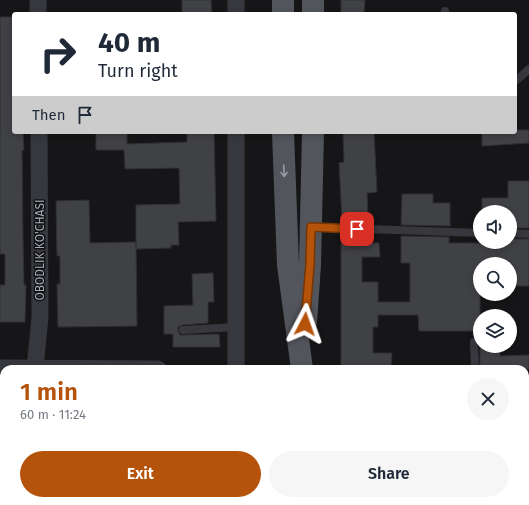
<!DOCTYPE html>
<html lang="en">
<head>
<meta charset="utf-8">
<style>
	body { margin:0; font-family:"Fira Sans",sans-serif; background:#f6f6f7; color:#1f2937; height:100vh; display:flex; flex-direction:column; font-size:15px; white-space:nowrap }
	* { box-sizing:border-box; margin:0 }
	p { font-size:13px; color:#747a83 }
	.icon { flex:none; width:22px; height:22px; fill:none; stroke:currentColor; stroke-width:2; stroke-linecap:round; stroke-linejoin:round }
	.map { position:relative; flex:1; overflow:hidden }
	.panel { position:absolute; left:0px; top:365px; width:529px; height:140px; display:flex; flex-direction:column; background:#fff; border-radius:12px 12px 0 0; box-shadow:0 2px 6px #0003 }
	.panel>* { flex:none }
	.guide { position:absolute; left:12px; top:12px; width:505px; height:122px; border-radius:4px; box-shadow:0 2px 6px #0003; background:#fff; color:#1f2937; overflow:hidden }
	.fabs { position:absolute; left:473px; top:205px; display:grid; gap:8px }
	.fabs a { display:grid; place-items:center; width:44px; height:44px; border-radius:50%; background:#fff; box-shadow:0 2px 6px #0003; font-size:20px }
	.pin { position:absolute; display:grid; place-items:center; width:34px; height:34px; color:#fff; margin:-17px; border-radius:8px; box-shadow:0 2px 6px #0006 }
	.me { position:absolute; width:44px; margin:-22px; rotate:4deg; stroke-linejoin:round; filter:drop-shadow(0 0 3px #0008) }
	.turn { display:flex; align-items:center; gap:14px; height:84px; padding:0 20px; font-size:18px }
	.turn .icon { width:52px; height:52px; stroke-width:2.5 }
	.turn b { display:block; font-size:28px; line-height:34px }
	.then { display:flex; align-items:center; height:38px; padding:0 20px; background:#0003; gap:8px; font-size:15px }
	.round { display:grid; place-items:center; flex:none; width:42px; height:42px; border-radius:21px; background:#f6f6f7 }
	.head { display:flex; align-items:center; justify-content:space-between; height:68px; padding:0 20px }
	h1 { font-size:24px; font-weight:600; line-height:30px; color:#b45309 }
	.primary-button { display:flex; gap:8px; margin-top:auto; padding:8px 20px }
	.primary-button a { flex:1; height:46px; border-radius:24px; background:#b45309; color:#fff; font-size:16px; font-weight:600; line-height:46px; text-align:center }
	.primary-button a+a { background:#f6f6f7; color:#1f2937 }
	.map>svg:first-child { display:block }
	.building { fill:#404145; stroke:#303034 }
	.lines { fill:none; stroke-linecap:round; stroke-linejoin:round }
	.lane { stroke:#37383d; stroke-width:8 }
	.street { stroke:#37383d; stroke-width:17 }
	.primary { stroke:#53555c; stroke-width:22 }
	.oneway { stroke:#979ba6 }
	.route-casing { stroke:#753606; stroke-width:10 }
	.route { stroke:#b45309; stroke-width:7 }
	.labels { text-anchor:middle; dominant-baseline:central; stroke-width:3; stroke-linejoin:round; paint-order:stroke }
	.street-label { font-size:12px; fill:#a8adb8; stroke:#111113 }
</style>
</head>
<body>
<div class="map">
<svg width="529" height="505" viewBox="0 0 529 505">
	<rect width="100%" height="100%" fill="#161618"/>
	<path class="building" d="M 182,0 L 211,0 L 212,14 L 182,14 Z
		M 341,0 L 365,0 L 364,14 L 341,14 Z
		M 0,17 L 14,17 L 14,132 L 23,132 L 24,150 L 22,150 L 23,238 L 24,285 L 26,285 L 25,322 L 0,322 L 0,285 L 5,285 L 5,254 L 0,254 Z
		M 515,130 L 529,130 L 529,143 L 482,146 L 482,132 L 515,132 Z
		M 96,132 L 127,132 L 127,144 L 187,142 L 187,132 L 214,132 L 216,221 L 178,222 L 179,245 L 171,245 L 171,248 L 136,249 L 136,205 L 180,204 L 179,168 L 125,169 L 124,150 L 96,150 Z
		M 343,132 L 374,132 L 377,192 L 367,193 L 368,219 L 342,220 L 339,163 L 344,162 Z
		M 508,181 L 529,181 L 529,228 L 510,228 L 510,212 L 482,212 L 482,198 L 508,198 Z
		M 402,194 L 433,194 L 433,203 L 450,203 L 450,226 L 401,225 Z
		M 89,200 L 90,243 L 136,242 L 137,326 L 58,327 L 57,284 L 60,284 L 60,256 L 57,256 L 56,201 Z
		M 401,236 L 449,237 L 449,243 L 510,243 L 510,239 L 529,239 L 529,286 L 510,286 L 510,264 L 480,264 L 480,331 L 419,331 L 418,315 L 378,315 L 378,327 L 373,327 L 373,353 L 392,353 L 391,366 L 376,366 L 376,369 L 341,369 L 341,243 L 379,243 L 380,257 L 362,257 L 362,282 L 378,282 L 378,302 L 410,302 L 410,263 L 401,263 Z
		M 213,273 L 214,302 L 208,302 L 208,323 L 182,325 L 178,327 L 178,331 L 180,335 L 183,335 L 219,334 L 220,347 L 173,347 L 173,334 L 164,334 L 164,306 L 193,305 L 192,274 Z
		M 480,346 L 500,346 L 500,356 L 529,355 L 529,369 L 480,369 Z"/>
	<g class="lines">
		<path class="lane" d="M 445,11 L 445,14
			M 515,81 L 518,79 L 529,69
			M 311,227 L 480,233
			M 510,233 L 529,234
			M 183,330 L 236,327
			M 474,342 L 475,369
			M 445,505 L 445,501"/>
		<path class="street" d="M 38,0 L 38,14
			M 236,0 L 236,14
			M 236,132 L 236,369
			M 0,368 L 158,369
			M 35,368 L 40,317 L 39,132
			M 5,505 L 5,501"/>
		<path class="primary" d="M 283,0 L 283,14
			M 313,0 L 313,14
			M 283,132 L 288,265 L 302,369
			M 306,322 L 310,265 L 313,132
			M 303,501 L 303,505"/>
	</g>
	<defs><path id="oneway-shaft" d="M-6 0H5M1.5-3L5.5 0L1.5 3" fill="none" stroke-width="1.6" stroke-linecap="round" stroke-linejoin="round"/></defs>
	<use class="oneway" href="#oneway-shaft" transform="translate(284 171) rotate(87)"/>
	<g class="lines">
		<defs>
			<path id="route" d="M 305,324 L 310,265 L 311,227 L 357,229"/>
		</defs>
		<use href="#route" class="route-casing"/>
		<use href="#route" class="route"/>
	</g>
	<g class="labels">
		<g class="street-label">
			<text transform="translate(40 250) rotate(-90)">OBODLIK KO'CHASI</text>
		</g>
	</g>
</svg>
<div class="fabs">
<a><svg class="icon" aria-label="sound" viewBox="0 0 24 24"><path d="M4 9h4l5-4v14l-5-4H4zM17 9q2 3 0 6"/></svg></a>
<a><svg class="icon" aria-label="search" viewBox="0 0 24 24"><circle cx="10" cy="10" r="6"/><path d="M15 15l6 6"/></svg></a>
<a><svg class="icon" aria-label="layers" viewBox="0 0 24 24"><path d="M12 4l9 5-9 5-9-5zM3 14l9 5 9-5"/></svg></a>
</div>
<div class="pin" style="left:357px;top:229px;background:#d93025"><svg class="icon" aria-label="arrive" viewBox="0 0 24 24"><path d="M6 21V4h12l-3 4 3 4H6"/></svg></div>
<svg class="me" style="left:305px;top:324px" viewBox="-20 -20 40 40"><path d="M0-17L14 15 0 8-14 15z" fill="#b45309" stroke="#fff" stroke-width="4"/></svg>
<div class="guide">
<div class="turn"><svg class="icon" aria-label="right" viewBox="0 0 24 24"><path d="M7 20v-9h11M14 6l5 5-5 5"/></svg><div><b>40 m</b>Turn right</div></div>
<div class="then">Then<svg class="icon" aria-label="arrive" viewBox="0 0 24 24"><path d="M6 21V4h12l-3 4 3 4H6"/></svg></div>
</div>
<section class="panel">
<div class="head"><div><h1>1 min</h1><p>60 m · 11:24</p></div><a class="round"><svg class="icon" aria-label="close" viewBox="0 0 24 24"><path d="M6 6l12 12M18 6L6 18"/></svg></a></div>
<div class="primary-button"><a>Exit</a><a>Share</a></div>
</section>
</div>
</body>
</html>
